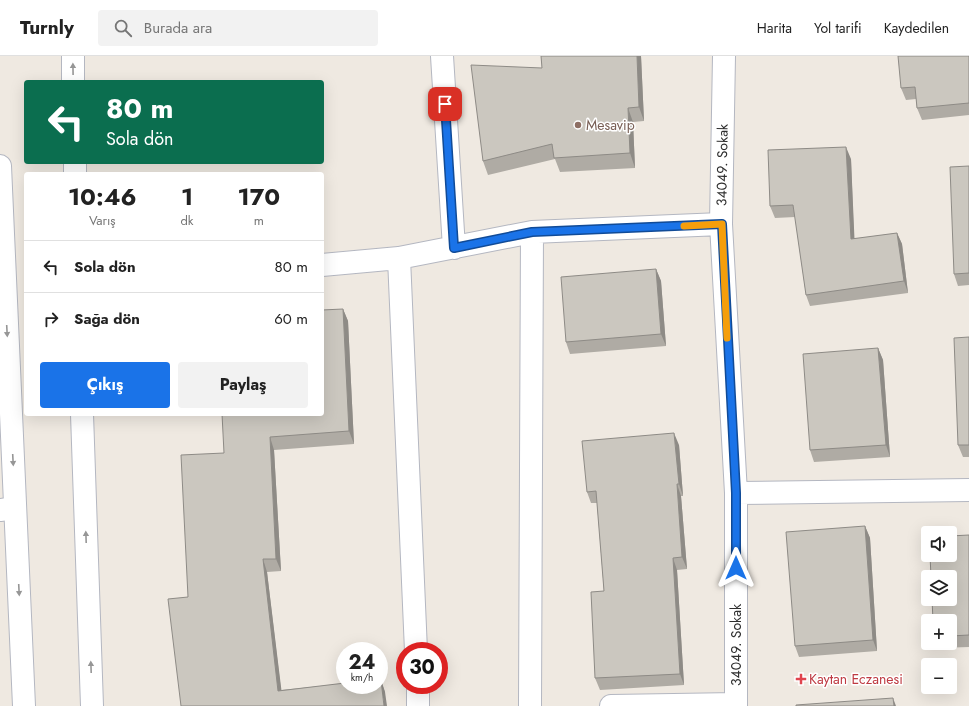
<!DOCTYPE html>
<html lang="tr">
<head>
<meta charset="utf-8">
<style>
	body { margin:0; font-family:Jost,sans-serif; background:#f2f2f2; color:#222; height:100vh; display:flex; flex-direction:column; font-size:15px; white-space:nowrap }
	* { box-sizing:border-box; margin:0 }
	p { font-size:13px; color:#767676 }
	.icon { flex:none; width:22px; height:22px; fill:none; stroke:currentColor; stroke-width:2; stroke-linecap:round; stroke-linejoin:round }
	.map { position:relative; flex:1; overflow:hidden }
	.side { position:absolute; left:24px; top:116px; width:300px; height:244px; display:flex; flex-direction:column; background:#fff; border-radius:4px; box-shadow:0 4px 16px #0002 }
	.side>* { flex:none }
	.hud { position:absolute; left:24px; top:24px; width:300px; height:84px; border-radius:4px; box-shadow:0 4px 16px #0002; background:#0b6e4f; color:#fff; overflow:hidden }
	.tools { position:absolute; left:921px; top:470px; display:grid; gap:8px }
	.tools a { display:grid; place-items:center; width:36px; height:36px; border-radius:4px; background:#fff; box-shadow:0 4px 16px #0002; font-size:20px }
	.speed { position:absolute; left:336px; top:586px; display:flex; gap:8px; font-size:20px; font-weight:700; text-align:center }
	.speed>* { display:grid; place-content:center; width:52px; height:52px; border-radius:50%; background:#fff; box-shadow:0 4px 16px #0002; line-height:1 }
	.speed small { font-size:10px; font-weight:400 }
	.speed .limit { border:6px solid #d22; background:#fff; color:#111 }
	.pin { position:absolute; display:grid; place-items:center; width:34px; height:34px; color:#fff; margin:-17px; border-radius:8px; box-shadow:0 2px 6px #0006 }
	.me { position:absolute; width:44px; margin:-22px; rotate:0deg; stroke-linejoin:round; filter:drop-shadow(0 0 3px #0008) }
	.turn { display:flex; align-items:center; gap:14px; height:84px; padding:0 16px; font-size:18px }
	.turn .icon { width:52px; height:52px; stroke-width:2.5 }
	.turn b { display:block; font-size:28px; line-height:34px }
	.eta { display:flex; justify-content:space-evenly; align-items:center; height:68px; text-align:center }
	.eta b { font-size:24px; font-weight:700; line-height:28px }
	.action { display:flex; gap:8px; margin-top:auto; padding:8px 16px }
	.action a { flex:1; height:46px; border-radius:4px; background:#1a73e8; color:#fff; font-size:16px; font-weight:700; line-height:46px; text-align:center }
	.action a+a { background:#f2f2f2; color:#222 }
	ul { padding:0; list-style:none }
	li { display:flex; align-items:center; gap:12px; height:52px; padding:0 16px; border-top:1px solid #e0e0e0 }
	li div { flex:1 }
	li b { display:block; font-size:15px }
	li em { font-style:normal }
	header { display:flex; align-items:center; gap:24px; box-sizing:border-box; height:56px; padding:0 20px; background:#fff; border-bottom:1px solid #e0e0e0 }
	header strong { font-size:19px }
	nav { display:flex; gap:22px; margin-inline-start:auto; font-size:14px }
	.search { width:280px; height:36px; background:#f2f2f2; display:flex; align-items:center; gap:10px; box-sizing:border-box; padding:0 14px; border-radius:4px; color:#767676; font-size:15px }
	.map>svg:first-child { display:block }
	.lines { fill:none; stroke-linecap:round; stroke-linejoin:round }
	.street-casing { stroke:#b4b7c1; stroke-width:24 }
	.secondary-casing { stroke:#b4b7c1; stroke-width:24 }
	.street { stroke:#fff; stroke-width:22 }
	.secondary { stroke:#fff; stroke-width:22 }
	.wall { fill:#afaba4 }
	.shaded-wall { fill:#8e8b86 }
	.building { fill:#cbc7bf; stroke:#8e8b86 }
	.oneway { fill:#969696 }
	.route-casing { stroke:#114b97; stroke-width:10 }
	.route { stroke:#1a73e8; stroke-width:7 }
	.slow { stroke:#f59e0b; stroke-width:7 }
	.education-dot { fill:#8d6e63; stroke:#fff; stroke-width:1.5 }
	.health-dot { fill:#e0444e; stroke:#fff; stroke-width:1.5 }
	.labels { text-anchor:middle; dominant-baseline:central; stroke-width:3; stroke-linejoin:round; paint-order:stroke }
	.education-label { font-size:14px; fill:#785e54; stroke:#fff; text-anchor:start }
	.street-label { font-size:14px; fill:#2e2e2e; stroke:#fff }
	.health-label { font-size:14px; fill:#be3a42; stroke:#fff; text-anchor:start }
</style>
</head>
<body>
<header>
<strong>Turnly</strong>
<div class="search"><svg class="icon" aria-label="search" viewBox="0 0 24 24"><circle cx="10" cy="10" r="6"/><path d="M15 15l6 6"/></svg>Burada ara</div>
<nav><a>Harita</a><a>Yol tarifi</a><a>Kaydedilen</a></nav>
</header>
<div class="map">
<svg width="969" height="650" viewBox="0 0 969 650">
	<rect width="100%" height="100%" fill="#efe9e1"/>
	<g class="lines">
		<defs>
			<path id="street" d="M 442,0 L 454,192
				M 724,0 L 721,168 L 736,437 L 736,650
				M 399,202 L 416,595
				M 322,209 L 399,202 L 532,176 L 721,168
				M 736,437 L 969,434
				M 0,454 L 15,452
				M 418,629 L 418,650
				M 530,650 L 532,176
				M 611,650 L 736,648"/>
			<path id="secondary" d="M 73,0 L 73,26
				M 75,106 L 75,118
				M 0,110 L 24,650
				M 82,358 L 92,650"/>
		</defs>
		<use href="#street" class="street-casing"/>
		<use href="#secondary" class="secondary-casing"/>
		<use href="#street" class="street"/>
		<use href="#secondary" class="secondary"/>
	</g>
	<path class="wall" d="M 541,0 L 641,0 L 644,65 L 633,66 L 635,112 L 560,116 L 555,103 L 488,119 L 483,105 L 542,12 Z
		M 969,0 L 969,59 L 922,64 L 917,52 L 916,43 L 906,44 L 901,32 Z
		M 851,103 L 854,183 L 897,177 L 902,188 L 908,237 L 810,250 L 806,239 L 795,161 L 775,162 L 770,150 Z
		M 969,110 L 969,229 L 958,230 L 954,218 Z
		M 656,213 L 661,225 L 666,290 L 570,298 L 566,286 Z
		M 343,253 L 348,265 L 354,388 L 274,394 L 281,515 L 267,516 L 281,634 L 381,624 L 385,636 L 181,650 L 188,541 L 224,397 Z
		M 969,281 L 969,401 L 963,401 L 958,389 Z
		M 878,292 L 883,304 L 890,401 L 814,406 L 810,394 Z
		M 679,389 L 683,440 L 681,440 L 687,513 L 677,514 L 684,629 L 600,634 L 595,622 L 604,535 L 597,447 L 591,447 L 587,436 Z
		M 865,470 L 870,482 L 877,595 L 799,601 L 795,590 Z
		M 969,479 L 969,591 L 938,592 L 936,587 L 950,587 L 950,565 Z"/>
	<path class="shaded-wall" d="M 637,0 L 641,0 L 644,65 L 639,51 Z
		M 628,52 L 633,66 L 635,112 L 630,97 Z
		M 846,91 L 851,103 L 855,195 L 851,183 Z
		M 897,177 L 902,188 L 908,237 L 904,225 Z
		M 656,213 L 661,225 L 666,290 L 661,278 Z
		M 343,253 L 348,265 L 354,388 L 349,375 Z
		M 878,292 L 883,304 L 890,401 L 886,389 Z
		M 674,377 L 679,389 L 683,440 L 679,428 Z
		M 270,381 L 274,394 L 281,515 L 276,503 Z
		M 677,428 L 681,440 L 687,513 L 682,501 Z
		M 865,470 L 870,482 L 877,595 L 873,584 Z
		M 673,502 L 677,514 L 684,629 L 680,618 Z
		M 263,503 L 267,516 L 283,647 L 278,635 Z
		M 381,624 L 385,636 L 387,650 L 384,650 Z
		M 893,642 L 896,650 L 894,650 Z"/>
	<path class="building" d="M 541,0 L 637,0 L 639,51 L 628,52 L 630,97 L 554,102 L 552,88 L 483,105 L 471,9 L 542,12 Z
		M 898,0 L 969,0 L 969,47 L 917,52 L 915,31 L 901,32 Z
		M 846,91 L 851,183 L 897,177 L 904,225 L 806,239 L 793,149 L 770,150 L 768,94 Z
		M 969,110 L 969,217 L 954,218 L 950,111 Z
		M 656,213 L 661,278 L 566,286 L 561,221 Z
		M 343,253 L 349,375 L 270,381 L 276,503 L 263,503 L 278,635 L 345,627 L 345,629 L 379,629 L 379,624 L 381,624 L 384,650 L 181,650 L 168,543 L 188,541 L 181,399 L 224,397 L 222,358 L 322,358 L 322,254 Z
		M 969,281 L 969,389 L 958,389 L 954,282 Z
		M 878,292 L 886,389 L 810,394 L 803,298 Z
		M 674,377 L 679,428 L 677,428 L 682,501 L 673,502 L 680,618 L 595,622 L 591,536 L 604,535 L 596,435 L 587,436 L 582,385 Z
		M 865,470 L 873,584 L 795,590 L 786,476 Z
		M 969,479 L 969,579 L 950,580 L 950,565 L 933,565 L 932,543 L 950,543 L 950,521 L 931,521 L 930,499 L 950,499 L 950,480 Z
		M 893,642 L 894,650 L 796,650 L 796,649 Z"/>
	<defs><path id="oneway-solid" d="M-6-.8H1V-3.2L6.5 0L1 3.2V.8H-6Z"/></defs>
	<g class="oneway">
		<use href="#oneway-solid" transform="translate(73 13) rotate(-91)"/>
		<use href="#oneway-solid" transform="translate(7 275) rotate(87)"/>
		<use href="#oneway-solid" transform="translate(13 404) rotate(87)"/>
		<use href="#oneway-solid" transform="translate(86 481) rotate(-92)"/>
		<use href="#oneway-solid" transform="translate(19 534) rotate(87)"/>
		<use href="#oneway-solid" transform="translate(91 611) rotate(-92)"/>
	</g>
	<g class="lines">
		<defs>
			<path id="route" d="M 445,48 L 454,192 L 532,176 L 722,168 L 736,437 L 736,512"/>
		</defs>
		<use href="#route" class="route-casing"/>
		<use href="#route" class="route"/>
		<path class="slow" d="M 684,170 L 722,168 L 727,282"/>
	</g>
	<circle class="education-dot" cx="578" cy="69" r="4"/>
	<path class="health-dot" d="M799 617h4v4h4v4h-4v4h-4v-4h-4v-4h4z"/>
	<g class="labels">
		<g class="education-label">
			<text x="586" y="69">Mesavip</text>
		</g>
		<g class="street-label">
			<text transform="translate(722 109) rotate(-89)">34049. Sokak</text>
			<text transform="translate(736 589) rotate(-90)">34049. Sokak</text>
		</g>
		<g class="health-label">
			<text x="809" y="623">Kaytan Eczanesi</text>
		</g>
	</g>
</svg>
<div class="tools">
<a><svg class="icon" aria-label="sound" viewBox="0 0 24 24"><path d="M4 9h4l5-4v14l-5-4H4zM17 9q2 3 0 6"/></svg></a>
<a><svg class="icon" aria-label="layers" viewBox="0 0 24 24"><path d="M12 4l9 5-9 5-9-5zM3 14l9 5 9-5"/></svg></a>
<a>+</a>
<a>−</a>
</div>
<div class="speed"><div>24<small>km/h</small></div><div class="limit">30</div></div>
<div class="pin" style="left:445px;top:48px;background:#d93025"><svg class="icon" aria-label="arrive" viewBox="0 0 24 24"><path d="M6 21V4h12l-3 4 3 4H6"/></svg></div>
<svg class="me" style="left:736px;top:512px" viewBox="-20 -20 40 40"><path d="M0-17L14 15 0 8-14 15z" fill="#1a73e8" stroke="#fff" stroke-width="4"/></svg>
<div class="hud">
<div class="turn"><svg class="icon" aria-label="left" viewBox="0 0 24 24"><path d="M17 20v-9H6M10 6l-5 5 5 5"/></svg><div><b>80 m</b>Sola dön</div></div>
</div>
<section class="side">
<div class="eta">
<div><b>10:46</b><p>Varış</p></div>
<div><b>1</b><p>dk</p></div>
<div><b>170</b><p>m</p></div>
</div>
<ul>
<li><svg class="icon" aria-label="left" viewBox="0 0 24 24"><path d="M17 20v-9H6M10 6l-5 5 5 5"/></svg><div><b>Sola dön</b></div><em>80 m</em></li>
<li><svg class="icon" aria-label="right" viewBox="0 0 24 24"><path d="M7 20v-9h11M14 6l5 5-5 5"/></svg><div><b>Sağa dön</b></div><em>60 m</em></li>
</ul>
<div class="action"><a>Çıkış</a><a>Paylaş</a></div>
</section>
</div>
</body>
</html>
